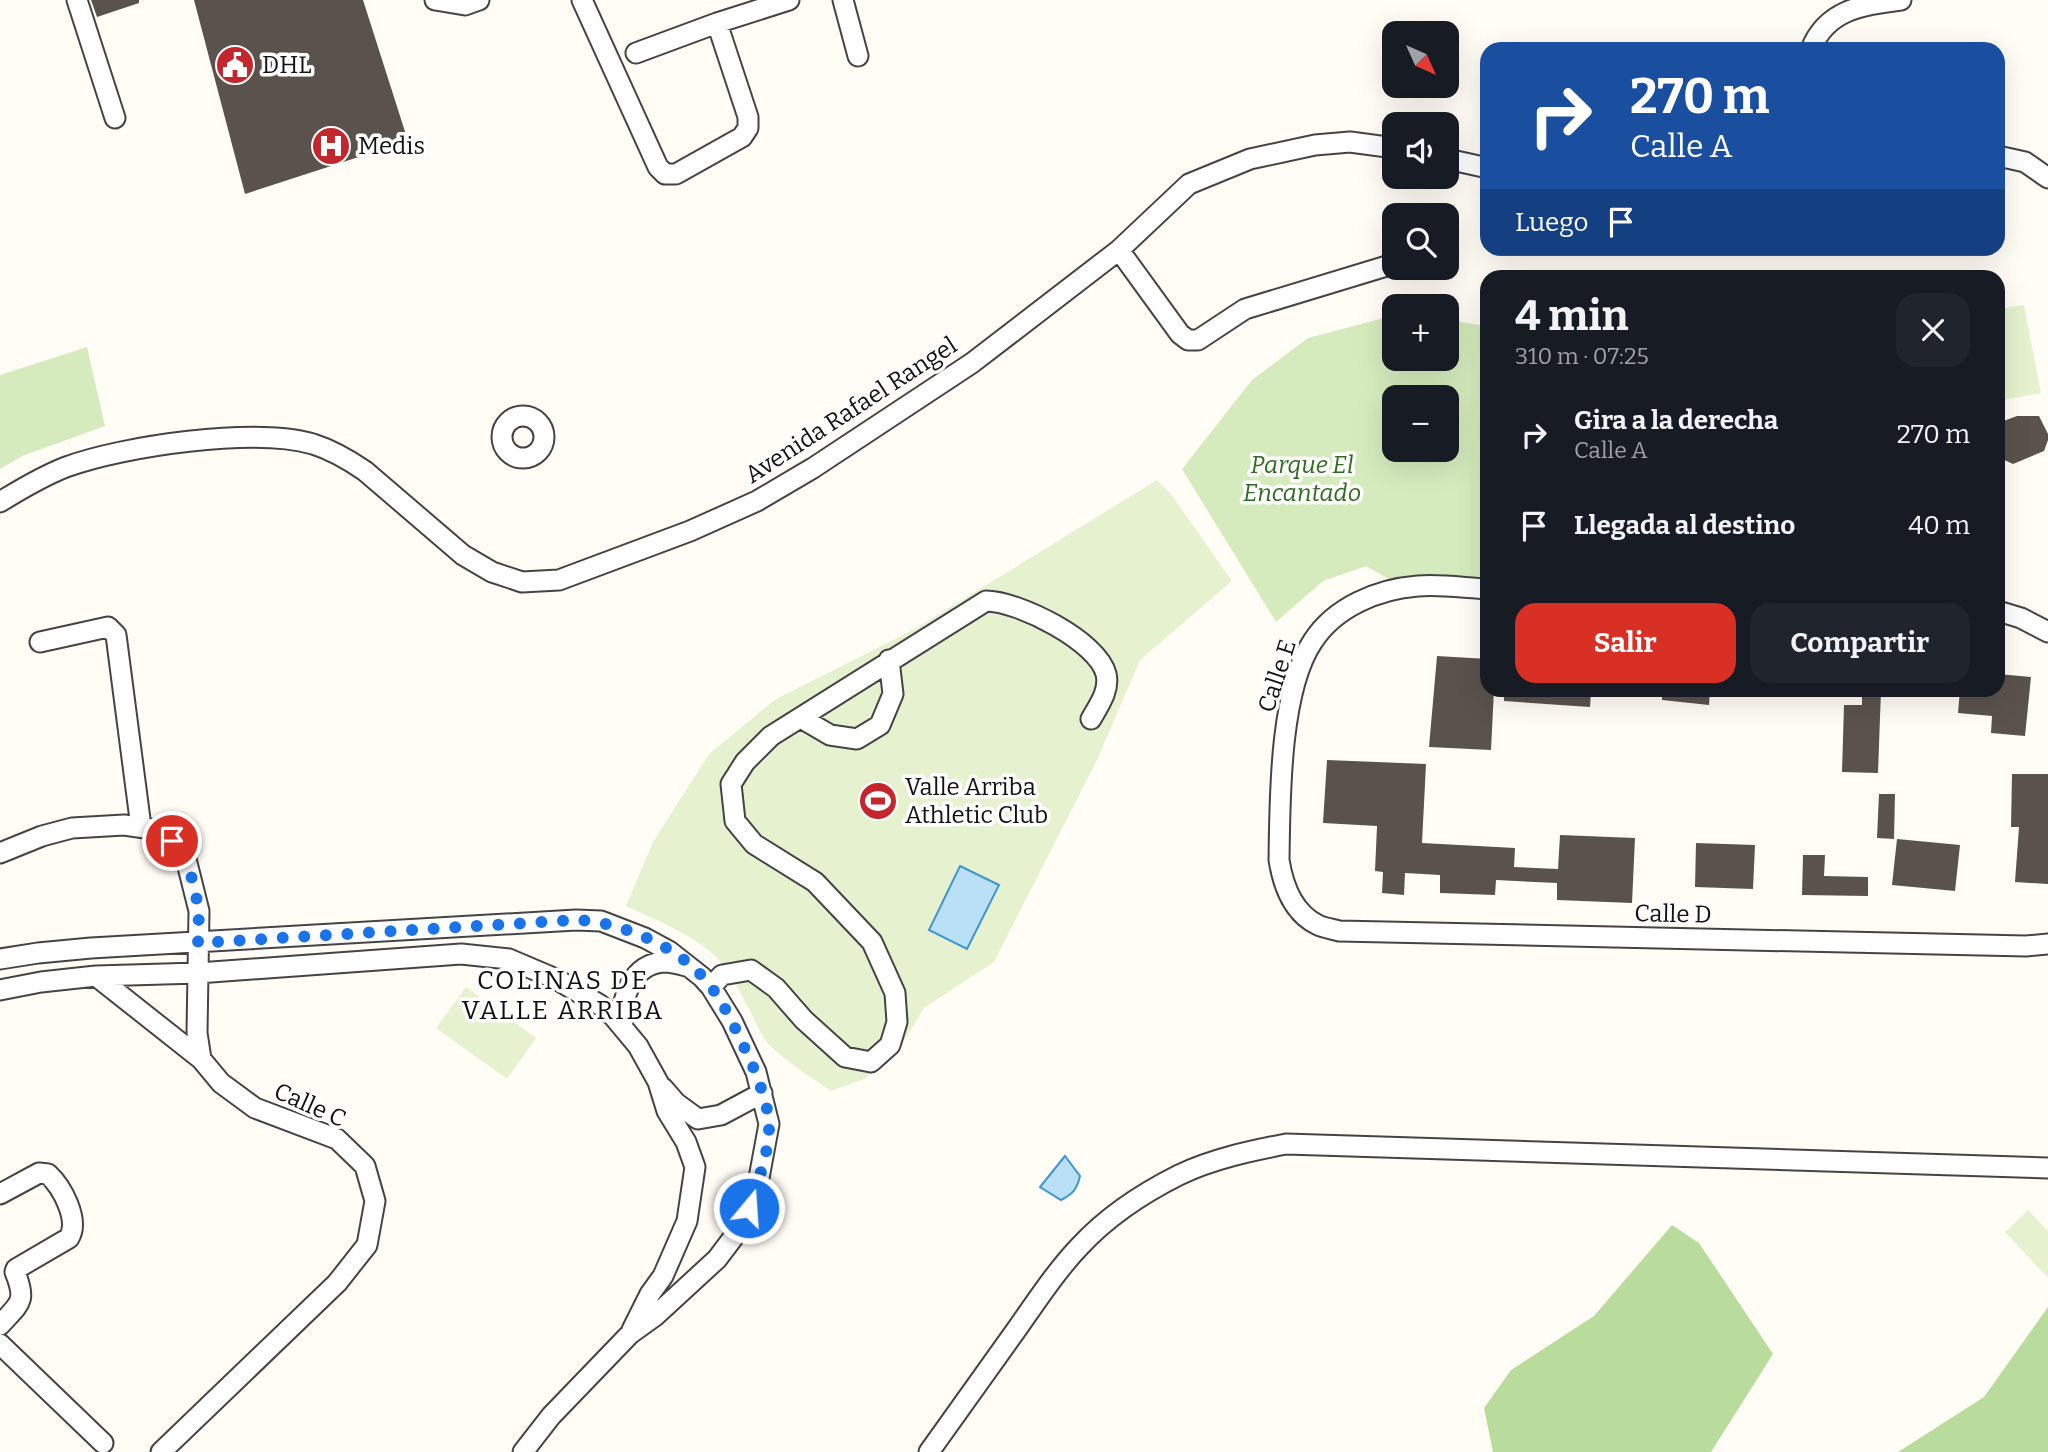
<!DOCTYPE html>
<html lang="es">
<head>
<meta charset="utf-8">
<style>
	body { margin:0; font-family:Bitter,serif; background:#20242c; color:#f1f3f6; height:100vh; display:flex; flex-direction:column; font-size:26px; white-space:nowrap }
	* { box-sizing:border-box; margin:0 }
	p { font-size:23px; color:#9ea1a6 }
	.icon { flex:none; width:38px; height:38px; fill:none; stroke:currentColor; stroke-width:2; stroke-linecap:round; stroke-linejoin:round }
	.map { position:relative; flex:1; overflow:hidden }
	.sheet { position:absolute; left:1480px; top:270px; width:525px; height:427px; display:flex; flex-direction:column; background:#171b24; border-radius:21px; box-shadow:0 7px 28px #0002 }
	.sheet>* { flex:none }
	.guide { position:absolute; left:1480px; top:42px; width:525px; height:214px; border-radius:21px; box-shadow:0 7px 28px #0002; background:#1a4fa0; color:#fff; overflow:hidden }
	.needle { width:46px; rotate:135deg }
	.tools { position:absolute; left:1382px; top:21px; display:grid; gap:14px }
	.tools a { display:grid; place-items:center; width:77px; height:77px; border-radius:14px; background:#171b24; box-shadow:0 7px 28px #0002; font-size:35px }
	.pin { position:absolute; display:grid; place-items:center; width:60px; height:60px; color:#fff; margin:-30px; border:4px solid #fff; border-radius:50%; box-shadow:0 2px 7px #0007 }
	.me { position:absolute; width:77px; margin:-38px; rotate:18deg; stroke-linejoin:round; filter:drop-shadow(0 0 5px #0008) }
	.turn { display:flex; align-items:center; gap:24px; height:147px; padding:0 35px; font-size:32px }
	.turn .icon { width:91px; height:91px; stroke-width:2.5 }
	.turn b { display:block; font-size:49px; line-height:60px }
	.then { display:flex; align-items:center; height:66px; padding:0 35px; background:#0003; gap:14px; font-size:26px }
	.round { display:grid; place-items:center; flex:none; width:74px; height:74px; border-radius:21px; background:#20242c }
	.overview { display:flex; align-items:center; justify-content:space-between; height:119px; padding:0 35px }
	h1 { font-size:42px; font-weight:700; line-height:52px }
	.action { display:flex; gap:14px; margin-top:auto; padding:14px 35px }
	.action a { flex:1; height:80px; border-radius:21px; background:#d93025; color:#fff; font-size:28px; font-weight:700; line-height:80px; text-align:center }
	.action a+a { background:#20242c; color:#f1f3f6 }
	ul { padding:0; list-style:none }
	li { display:flex; align-items:center; gap:21px; height:91px; padding:0 35px }
	li div { flex:1 }
	li b { display:block; font-size:26px }
	li em { font-style:normal }
	.map>svg:first-child { display:block }
	.green { fill:#d5ebbd; fill-rule:evenodd }
	.forest { fill:#b9dc9c }
	.pitch { fill:#e6f2cf }
	.water { fill:#b9e0f7; stroke:#3f96cf; stroke-width:2 }
	.building { fill:#5a524d }
	.lines { fill:none; stroke-linecap:round; stroke-linejoin:round }
	.minor-casing { stroke:#444; stroke-width:23 }
	.minor { stroke:#fff; stroke-width:19 }
	.route { stroke:#1a73e8; stroke-width:12; stroke-dasharray:0 21.6 }
	.labels { text-anchor:middle; dominant-baseline:central; stroke-width:7; stroke-linejoin:round; paint-order:stroke }
	.poi-label { font-size:24px; fill:#111; stroke:#fff; text-anchor:start }
	.street-label { font-size:24px; fill:#111; stroke:#fff }
	.park-label { font-size:24px; font-style:italic; fill:#2f6b1f; stroke:#fff }
	.neighbourhood-label { font-size:26px; letter-spacing:2px; fill:#111; stroke:#fff }
</style>
</head>
<body>
<div class="map">
<svg width="2048" height="1452" viewBox="0 0 2048 1452">
	<rect width="100%" height="100%" fill="#fffdf5"/>
	<path class="green" d="M 1395,315 L 1395,359 L 1447,359 L 1447,320 L 1487,326 L 1487,581 L 1394,582 L 1366,566 L 1323,581 L 1276,622 L 1182,469 L 1252,380 L 1308,338 ZM 1395,397 L 1447,397 L 1447,450 L 1395,450 Z
		M 87,347 L 105,426 L 22,456 L 0,469 L 0,375 Z"/>
	<path class="forest" d="M 1672,1225 L 1699,1243 L 1773,1354 L 1711,1452 L 1493,1452 L 1484,1408 L 1511,1370 L 1594,1316 Z
		M 2048,1307 L 2048,1452 L 1898,1452 L 1984,1397 Z"/>
	<path class="pitch" d="M 2024,305 L 2041,393 L 1999,401 L 1999,309 Z
		M 1157,480 L 1171,494 L 1232,581 L 1140,660 L 1097,760 L 994,962 L 924,1008 L 896,1054 L 864,1079 L 831,1091 C 814,1079 775,1055 764,1038 C 750,1014 735,975 715,956 C 690,933 656,920 626,906 L 653,842 L 709,754 L 776,699 L 913,630 Z
		M 466,987 L 536,1038 L 507,1079 L 436,1028 Z
		M 2028,1210 L 2048,1231 L 2048,1278 L 2005,1232 Z"/>
	<path class="water" d="M 960,866 L 999,885 L 967,949 L 929,930 Z
		M 1065,1156 L 1080,1176 C 1077,1189 1073,1194 1061,1200 L 1040,1187 Z"/>
	<path class="building" d="M 91,0 L 139,0 L 139,3 L 97,17 Z
		M 194,0 L 363,0 L 408,141 L 245,194 Z
		M 2017,416 L 2039,416 L 2048,434 L 2048,440 L 2044,451 L 2013,464 L 1998,457 L 1998,423 Z
		M 1437,656 L 1488,659 L 1488,690 L 1494,690 L 1491,750 L 1429,747 Z
		M 1998,674 L 2031,677 L 2025,736 L 1991,733 L 1992,716 L 1958,713 L 1960,690 L 1998,690 Z
		M 1504,690 L 1591,690 L 1590,707 L 1504,701 Z
		M 1662,690 L 1710,690 L 1709,705 L 1662,700 Z
		M 1862,690 L 1881,690 L 1878,773 L 1842,772 L 1844,705 L 1862,705 Z
		M 1327,760 L 1426,764 L 1422,843 L 1515,848 L 1514,867 L 1558,869 L 1560,835 L 1635,838 L 1632,903 L 1557,900 L 1557,883 L 1496,880 L 1495,895 L 1440,893 L 1440,875 L 1405,873 L 1404,895 L 1382,893 L 1383,872 L 1375,871 L 1377,826 L 1323,823 Z
		M 2012,774 L 2048,774 L 2048,884 L 2015,882 L 2019,827 L 2011,827 Z
		M 1879,794 L 1895,794 L 1894,839 L 1877,838 Z
		M 1897,839 L 1960,845 L 1955,891 L 1892,885 Z
		M 1696,843 L 1755,845 L 1753,889 L 1695,887 Z
		M 1803,855 L 1825,855 L 1824,876 L 1868,877 L 1868,896 L 1802,895 Z"/>
	<g class="lines">
		<defs>
			<path id="minor" d="M 77,0 L 115,118
				M 435,0 L 465,5 L 479,0
				M 582,0 L 658,167 L 665,174 L 676,174 L 742,137 L 748,128 L 748,117 L 717,23
				M 843,0 L 858,56
				M 1811,49 C 1827,9 1863,5 1901,0
				M 636,53 L 717,23 L 789,0
				M 1998,156 L 2025,162 L 2048,178
				M 1447,159 L 1488,168
				M 1119,250 L 1180,334 L 1188,340 L 1198,340 L 1245,309 L 1390,265
				M502 437a21 21 0 1 1 42 0a21 21 0 1 1-42 0Z
				M 0,502 C 21,489 43,476 66,467 C 123,446 254,427 313,444 C 332,450 349,460 365,471 L 463,555 L 492,572 L 522,582 L 559,580 L 690,531 L 757,501 L 813,468 L 972,363 L 1119,250 L 1189,184 L 1250,159 L 1315,145 L 1350,142 L 1395,148
				M 1488,589 C 1465,588 1441,584 1418,586 C 1378,589 1335,607 1313,641 C 1279,691 1280,801 1279,860 C 1283,885 1293,913 1318,925 C 1324,928 1333,929 1339,931 L 2026,946 L 2048,944
				M 1998,611 L 2021,618 L 2048,632
				M 40,642 L 108,627 L 116,635 L 141,827
				M 801,718 L 830,735 L 857,739 L 880,725 L 893,694 L 889,660
				M 0,853 L 42,836 L 72,828 L 124,825 L 159,830 L 184,851 L 199,911 L 197,1033 L 201,1059
				M 0,959 L 38,953 L 91,948 L 576,920 L 601,921 L 645,938 L 669,951 L 702,977 L 711,987 L 732,1021 L 756,1072 L 769,1124 L 759,1178 L 749,1208 L 742,1226 L 717,1259 L 655,1316 L 630,1334 L 551,1416 L 523,1452
				M 96,976 L 201,1059 L 221,1083 L 255,1108 L 337,1139 L 365,1166 L 375,1201 L 367,1245 L 337,1283 L 161,1452
				M 711,987 L 722,975 L 751,970 L 776,988 L 804,1020 L 845,1057 L 871,1062 L 890,1045 L 897,1022 L 895,993 L 872,942 L 815,882 L 754,844 L 735,821 L 731,784 L 745,762 L 771,736 L 986,601 C 1018,601 1098,641 1106,674 C 1110,690 1099,705 1091,719
				M 0,990 L 41,982 L 96,976 L 198,973 L 461,954 L 509,959 L 556,979 L 600,1005 L 613,1016 L 638,1046 L 658,1082 L 667,1111 L 686,1142 L 695,1167 L 687,1221 L 663,1276 L 650,1294 L 632,1330
				M 623,1027 C 620,1000 631,964 664,962 C 671,962 679,964 686,966
				M 663,1088 L 676,1103 L 698,1119 L 721,1115 L 762,1093
				M 0,1194 L 39,1173 L 48,1174 C 62,1187 80,1220 69,1238 L 16,1269 L 15,1272 C 27,1302 20,1303 0,1325
				M 0,1344 L 103,1443
				M 929,1452 C 959,1410 989,1368 1019,1326 C 1038,1299 1057,1270 1080,1246 C 1107,1217 1143,1193 1179,1175 C 1212,1159 1250,1151 1286,1144 L 2048,1168"/>
		</defs>
		<use href="#minor" class="minor-casing"/>
		<use href="#minor" class="minor"/>
	</g>
	<g class="lines">
		<path class="route" d="M 172,841 L 184,851 L 194,886 L 199,911 L 198,943 L 576,920 C 623,922 683,948 712,988 C 725,1006 735,1028 745,1049 C 754,1067 769,1105 769,1125 C 770,1150 757,1184 749,1208"/>
	</g>
	<defs>
		<symbol id="civic-disc" viewBox="-11 -11 22 22"><circle r="9.5" fill="#c4262e" stroke="#fff"/><path d="M-.6-6.5H3V-4.5H.6V-3L4-1V1h2V6H-6V1h2V-1L-.6-3ZM-1.2 2.5V6h2.4V2.5Z" fill="#fff"/></symbol>
		<symbol id="hospital-disc" viewBox="-11 -11 22 22"><circle r="9.5" fill="#c4262e" stroke="#fff"/><path d="M-5-5h3v3.5h4V-5h3V5h-3V1.5h-4V5h-3Z" fill="#fff"/></symbol>
		<symbol id="stadium-disc" viewBox="-11 -11 22 22"><circle r="9.5" fill="#c4262e" stroke="#fff"/><path d="M0-5a6.5 5 0 1 0 0 10a6.5 5 0 1 0 0-10ZM-3.5-1.8h7v3.6h-7Z" fill="#fff"/></symbol>
	</defs>
	<g fill-rule="evenodd">
		<use href="#civic-disc" x="213" y="43" width="44" height="44"/>
		<use href="#hospital-disc" x="309" y="124" width="44" height="44"/>
		<use href="#stadium-disc" x="856" y="779" width="44" height="44"/>
	</g>
	<g class="labels">
		<g class="poi-label">
			<text x="262" y="65">DHL</text>
			<text x="358" y="146">Medis</text>
			<text x="905" y="787">Valle Arriba<tspan x="905" dy="28">Athletic Club</tspan></text>
		</g>
		<g class="street-label">
			<text transform="translate(851 410) rotate(-33)">Avenida Rafael Rangel</text>
			<text transform="translate(1277 676) rotate(-72)">Calle E</text>
			<text transform="translate(1673 914) rotate(1)">Calle D</text>
			<text transform="translate(310 1105) rotate(24)">Calle C</text>
		</g>
		<g class="park-label">
			<text x="1302" y="465">Parque El<tspan x="1302" dy="28">Encantado</tspan></text>
		</g>
		<g class="neighbourhood-label">
			<text x="563" y="980">COLINAS DE<tspan x="563" dy="30">VALLE ARRIBA</tspan></text>
		</g>
	</g>
</svg>
<div class="tools">
<a><svg class="needle" viewBox="-14 -14 28 28"><path d="M0-13l5 13h-10z" fill="#e53935"/><path d="M0 13l5-13h-10z" fill="#9ea1a6"/></svg></a>
<a><svg class="icon" aria-label="sound" viewBox="0 0 24 24"><path d="M4 9h4l5-4v14l-5-4H4zM17 9q2 3 0 6"/></svg></a>
<a><svg class="icon" aria-label="search" viewBox="0 0 24 24"><circle cx="10" cy="10" r="6"/><path d="M15 15l6 6"/></svg></a>
<a>+</a>
<a>−</a>
</div>
<div class="pin" style="left:172px;top:841px;background:#d93025"><svg class="icon" aria-label="arrive" viewBox="0 0 24 24"><path d="M6 21V4h12l-3 4 3 4H6"/></svg></div>
<svg class="me" style="left:749px;top:1208px" viewBox="-20 -20 40 40"><circle r="17" fill="#1a73e8" stroke="#fff" stroke-width="3"/><path d="M0-11L8 9 0 5-8 9z" fill="#fff"/></svg>
<div class="guide">
<div class="turn"><svg class="icon" aria-label="right" viewBox="0 0 24 24"><path d="M7 20v-9h11M14 6l5 5-5 5"/></svg><div><b>270 m</b>Calle A</div></div>
<div class="then">Luego<svg class="icon" aria-label="arrive" viewBox="0 0 24 24"><path d="M6 21V4h12l-3 4 3 4H6"/></svg></div>
</div>
<section class="sheet">
<div class="overview"><div><h1>4 min</h1><p>310 m · 07:25</p></div><a class="round"><svg class="icon" aria-label="close" viewBox="0 0 24 24"><path d="M6 6l12 12M18 6L6 18"/></svg></a></div>
<ul>
<li><svg class="icon" aria-label="right" viewBox="0 0 24 24"><path d="M7 20v-9h11M14 6l5 5-5 5"/></svg><div><b>Gira a la derecha</b><p>Calle A</p></div><em>270 m</em></li>
<li><svg class="icon" aria-label="arrive" viewBox="0 0 24 24"><path d="M6 21V4h12l-3 4 3 4H6"/></svg><div><b>Llegada al destino</b></div><em>40 m</em></li>
</ul>
<div class="action"><a>Salir</a><a>Compartir</a></div>
</section>
</div>
</body>
</html>
